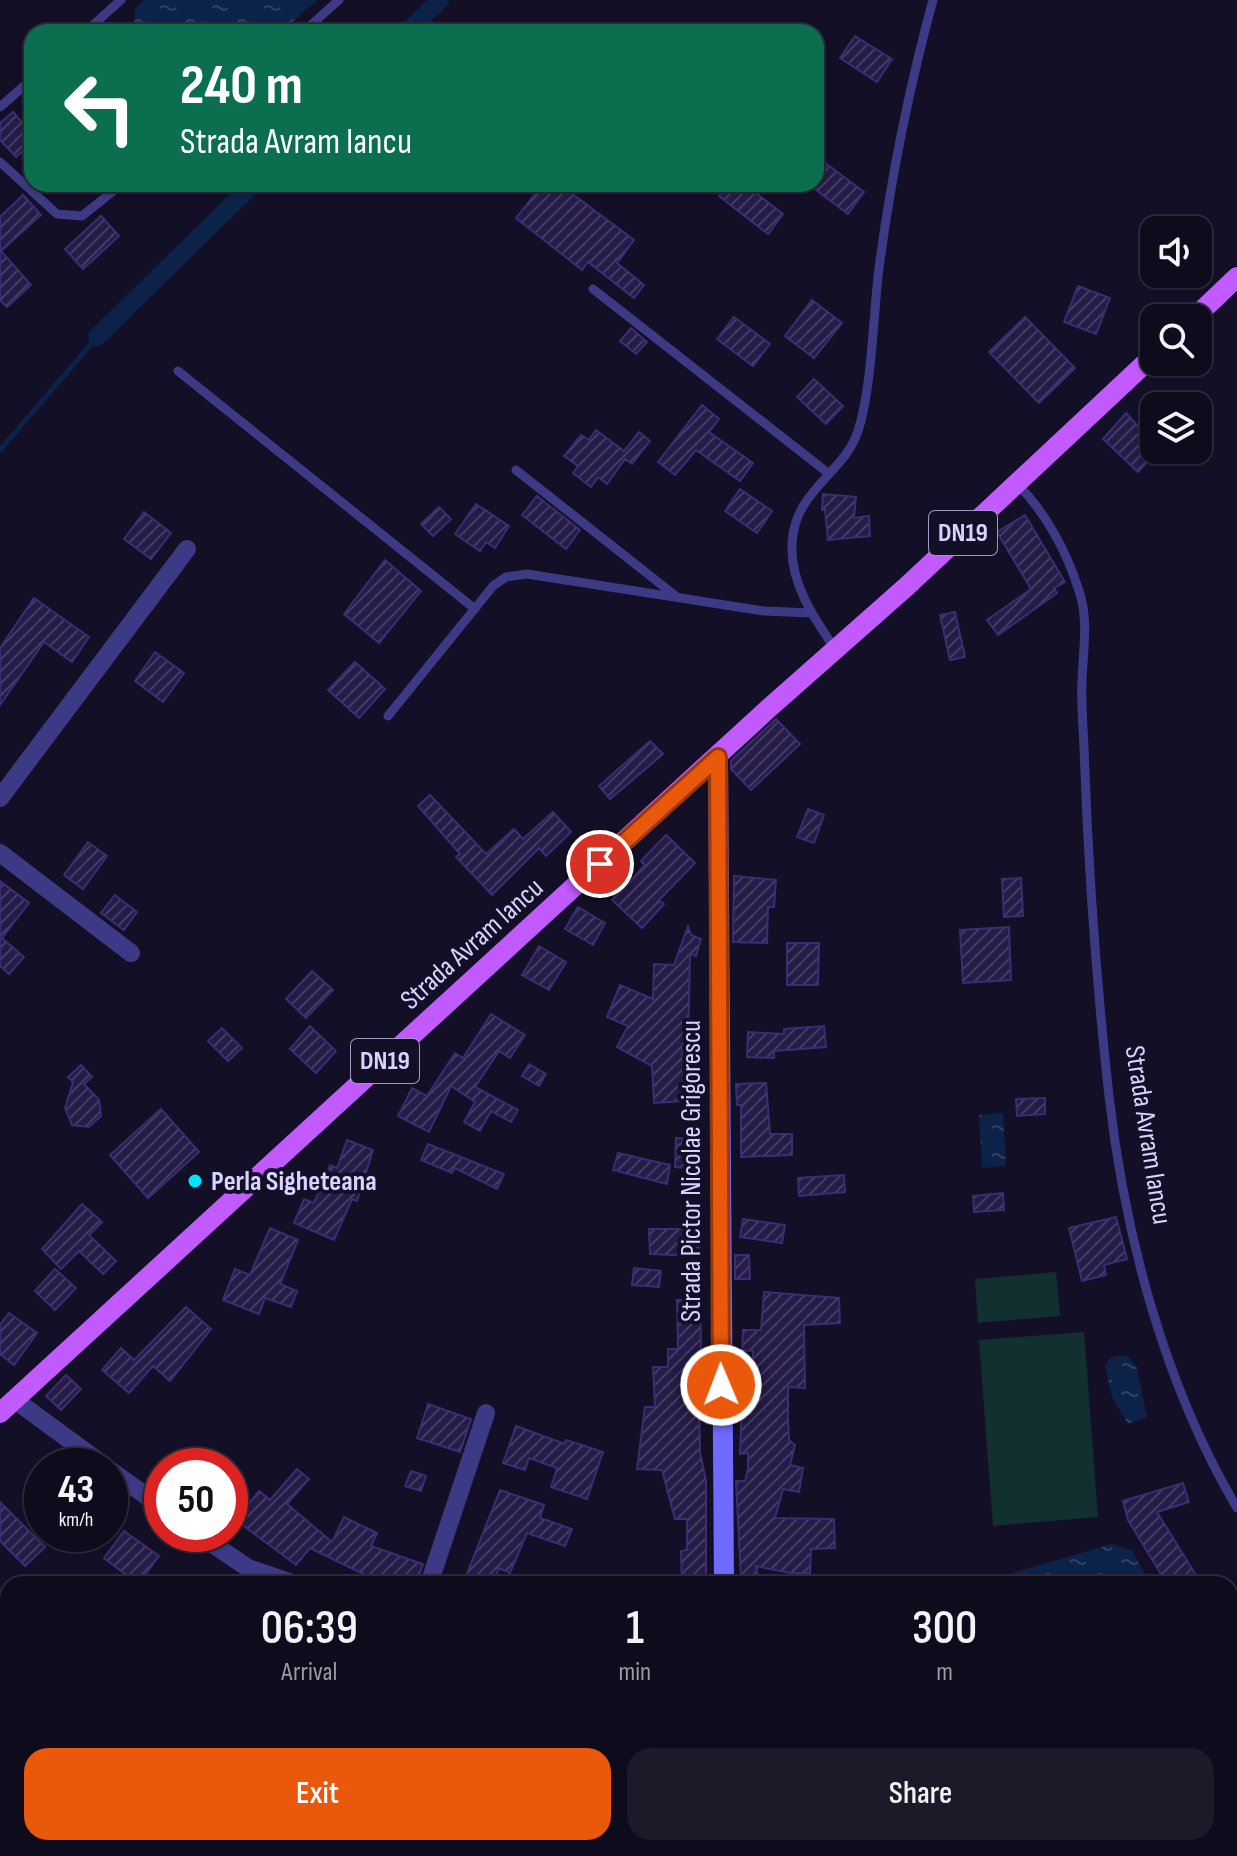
<!DOCTYPE html>
<html lang="en">
<head>
<meta charset="utf-8">
<style>
	body { margin:0; font-family:"Sofia Sans Condensed",sans-serif; background:#1c1929; color:#f1f3f6; height:100vh; display:flex; flex-direction:column; font-size:30px; white-space:nowrap }
	* { box-sizing:border-box; margin:0 }
	p { font-size:26px; color:#9b9ba3 }
	.icon { flex:none; width:44px; height:44px; fill:none; stroke:currentColor; stroke-width:2; stroke-linecap:round; stroke-linejoin:round }
	.map { position:relative; flex:1; overflow:hidden }
	.sheet { position:absolute; left:0px; top:1576px; width:1238px; height:280px; display:flex; flex-direction:column; background:#0e0b1c; border-radius:24px 24px 0 0; box-shadow:0 2px 6px #0004,0 0 0 2px #2e2b3b }
	.sheet>* { flex:none }
	.hud { position:absolute; left:24px; top:24px; width:800px; height:168px; border-radius:24px; box-shadow:0 2px 6px #0004,0 0 0 2px #2e2b3b; background:#0b6e4f; color:#fff; overflow:hidden }
	.fabs { position:absolute; left:1140px; top:216px; display:grid; gap:16px }
	.fabs a { display:grid; place-items:center; width:72px; height:72px; border-radius:16px; background:#0e0b1c; box-shadow:0 2px 6px #0004,0 0 0 2px #2e2b3b; font-size:40px }
	.speed { position:absolute; left:24px; top:1448px; display:flex; gap:16px; font-size:40px; font-weight:700; text-align:center }
	.speed>* { display:grid; place-content:center; width:104px; height:104px; border-radius:50%; background:#0e0b1c; box-shadow:0 2px 6px #0004,0 0 0 2px #2e2b3b; line-height:1 }
	.speed small { font-size:20px; font-weight:400 }
	.speed .limit { border:12px solid #d22; background:#fff; color:#111 }
	.pin { position:absolute; display:grid; place-items:center; width:68px; height:68px; color:#fff; margin:-34px; border:4px solid #fff; border-radius:50%; box-shadow:0 2px 8px #0007 }
	.me { position:absolute; width:88px; margin:-44px; rotate:359deg; stroke-linejoin:round; filter:drop-shadow(0 0 6px #0008) }
	.turn { display:flex; align-items:center; gap:28px; height:168px; padding:0 24px; font-size:36px }
	.turn .icon { width:104px; height:104px; stroke-width:2.5 }
	.turn b { display:block; font-size:56px; line-height:68px }
	.eta { display:flex; justify-content:space-evenly; align-items:center; height:136px; text-align:center }
	.eta b { font-size:48px; font-weight:600; line-height:56px }
	.primary-button { display:flex; gap:16px; margin-top:auto; padding:16px 24px }
	.primary-button a { flex:1; height:92px; border-radius:24px; background:#ea580c; color:#fff; font-size:32px; font-weight:600; line-height:92px; text-align:center }
	.primary-button a+a { background:#1c1929; color:#f1f3f6 }
	.map>svg:first-child { display:block }
	.green { fill:#12302f }
	.water { fill:url(#water-ripples) }
	.lines { fill:none; stroke-linecap:round; stroke-linejoin:round }
	.stream { stroke:#0c2248; stroke-width:5 }
	.canal { stroke:#0c2248; stroke-width:18 }
	.building { fill:url(#building-hatch); stroke:#3b2d73; stroke-width:2 }
	.lane { stroke:#3d3a85; stroke-width:9 }
	.street { stroke:#3d3a85; stroke-width:18 }
	.secondary { stroke:#6f6bff; stroke-width:20 }
	.primary { stroke:#c25bff; stroke-width:20 }
	.route-casing { stroke:#983908; stroke-width:20 }
	.route { stroke:#ea580c; stroke-width:14 }
	.poi-dot { fill:#00e5ff; stroke:#130f26; stroke-width:3 }
	.labels { text-anchor:middle; dominant-baseline:central; stroke-width:8; stroke-linejoin:round; paint-order:stroke }
	.shield { fill:#130f26; stroke:#9e99be; stroke-width:2 }
	.shield-label { font-size:26px; font-weight:bold; fill:#d9d4ff }
	.street-label { font-size:28px; fill:#d9d4ff; stroke:#130f26 }
	.poi-label { font-size:28px; font-weight:bold; fill:#d9d4ff; stroke:#130f26; text-anchor:start }
</style>
</head>
<body>
<div class="map">
<svg width="1237" height="1856" viewBox="0 0 1237 1856">
	<defs>
		<pattern id="water-ripples" width="26" height="14" patternUnits="userSpaceOnUse" patternTransform="scale(2)"><rect width="26" height="14" fill="#0c2248"/><path d="M2 4q2-2 4 0t4 0M15 11q2-2 4 0t4 0" fill="none" stroke="#2f4163"/></pattern>
		<pattern id="building-hatch" width="6" height="6" patternUnits="userSpaceOnUse" patternTransform="scale(2)"><rect width="6" height="6" fill="#241b47"/><path d="M-1 1l2-2M0 6l6-6M5 7l2-2" fill="none" stroke="#433b63"/></pattern>
	</defs>
	<rect width="100%" height="100%" fill="#130f26"/>
	<path class="green" d="M 1056,1272 L 1060,1316 L 978,1323 L 975,1279 Z
		M 1084,1332 L 1098,1517 L 993,1526 L 979,1340 Z"/>
	<path class="water" d="M 144,0 L 317,0 L 281,32 L 134,32 L 135,9 Z
		M 1003,1113 L 1006,1166 L 982,1168 L 979,1115 Z
		M 1127,1355 L 1137,1368 L 1147,1417 L 1128,1424 L 1112,1397 L 1105,1365 L 1112,1357 Z
		M 1112,1544 L 1132,1550 L 1150,1584 L 1005,1584 L 1012,1573 Z"/>
	<g class="lines">
		<path class="stream" d="M 0,450 L 97,337"/>
		<path class="canal" d="M 407,32 L 440,0
			M 97,337 L 253,184"/>
	</g>
	<path class="building" d="M 855,36 L 892,59 L 877,82 L 840,58 Z
		M 13,112 L 32,134 L 32,143 L 16,157 L 0,140 L 0,123 Z
		M 816,156 L 864,192 L 848,214 L 816,190 Z
		M 543,184 L 559,184 L 634,240 L 617,263 L 644,285 L 634,298 L 588,262 L 582,270 L 516,218 Z
		M 728,184 L 744,184 L 783,214 L 768,234 L 719,196 Z
		M 23,195 L 41,215 L 1,251 L 31,285 L 7,307 L 0,300 L 0,217 Z
		M 101,216 L 119,236 L 83,269 L 65,249 Z
		M 1078,286 L 1110,298 L 1096,334 L 1064,322 Z
		M 812,300 L 842,323 L 814,358 L 785,336 Z
		M 734,317 L 770,344 L 753,366 L 717,339 Z
		M 1025,317 L 1075,368 L 1039,403 L 989,352 Z
		M 631,328 L 647,342 L 636,354 L 620,341 Z
		M 814,379 L 843,406 L 826,424 L 797,397 Z
		M 702,405 L 719,419 L 709,432 L 753,463 L 740,481 L 696,450 L 675,475 L 658,462 Z
		M 1126,413 L 1154,444 L 1154,450 L 1158,450 L 1138,472 L 1103,439 Z
		M 596,430 L 624,451 L 639,432 L 650,441 L 632,464 L 625,459 L 607,484 L 598,477 L 591,487 L 573,473 L 578,466 L 564,456 L 581,435 L 589,440 Z
		M 740,489 L 772,511 L 757,533 L 725,511 Z
		M 823,494 L 856,497 L 854,518 L 869,516 L 870,536 L 828,540 L 825,510 L 822,510 Z
		M 537,496 L 580,530 L 566,549 L 522,515 Z
		M 476,504 L 509,526 L 495,548 L 486,542 L 480,551 L 455,534 Z
		M 439,507 L 451,519 L 433,536 L 421,524 Z
		M 144,512 L 171,533 L 151,559 L 124,539 Z
		M 1025,515 L 1065,582 L 1054,588 L 1057,593 L 998,635 L 987,620 L 1031,589 L 997,532 Z
		M 385,560 L 421,591 L 379,643 L 344,614 Z
		M 34,598 L 89,637 L 72,662 L 44,642 L 0,705 L 0,648 Z
		M 955,612 L 965,657 L 950,660 L 940,615 Z
		M 155,652 L 184,673 L 163,702 L 135,681 Z
		M 355,662 L 385,689 L 359,718 L 328,690 Z
		M 776,719 L 800,744 L 751,790 L 731,769 L 731,761 Z
		M 650,741 L 663,754 L 610,799 L 599,786 Z
		M 430,795 L 486,854 L 514,829 L 523,839 L 553,812 L 571,832 L 546,856 L 539,848 L 492,895 L 456,857 L 460,854 L 418,806 Z
		M 808,809 L 824,815 L 814,843 L 797,837 Z
		M 666,835 L 695,863 L 659,900 L 664,904 L 642,928 L 612,900 L 645,865 L 641,861 Z
		M 88,842 L 107,856 L 83,889 L 64,875 Z
		M 734,876 L 776,880 L 774,907 L 768,907 L 767,943 L 733,942 Z
		M 1021,878 L 1023,916 L 1004,917 L 1002,879 Z
		M 0,881 L 29,903 L 2,938 L 24,957 L 9,974 L 0,966 Z
		M 115,895 L 137,912 L 124,930 L 101,913 Z
		M 578,907 L 605,923 L 593,945 L 565,929 Z
		M 688,926 L 691,935 L 701,939 L 696,956 L 690,954 L 688,1044 L 682,1044 L 684,1101 L 654,1103 L 652,1066 L 617,1047 L 628,1026 L 607,1017 L 620,985 L 653,999 L 654,964 L 674,965 Z
		M 1009,927 L 1011,980 L 963,983 L 960,930 Z
		M 787,943 L 819,943 L 818,985 L 787,985 Z
		M 539,946 L 566,962 L 549,990 L 522,975 Z
		M 312,971 L 333,990 L 306,1018 L 286,999 Z
		M 491,1014 L 525,1035 L 510,1058 L 499,1051 L 475,1087 L 518,1110 L 511,1122 L 491,1111 L 480,1131 L 464,1122 L 475,1102 L 451,1086 L 429,1132 L 398,1116 L 412,1088 L 427,1096 L 455,1053 L 463,1058 Z
		M 310,1026 L 336,1051 L 316,1073 L 290,1049 Z
		M 824,1026 L 826,1047 L 774,1051 L 774,1058 L 747,1057 L 748,1032 L 784,1034 L 784,1029 Z
		M 222,1028 L 242,1048 L 228,1061 L 208,1041 Z
		M 529,1064 L 546,1074 L 539,1086 L 522,1076 Z
		M 81,1065 L 92,1077 L 84,1084 L 99,1100 L 101,1116 L 89,1127 L 72,1125 L 65,1108 L 73,1082 L 68,1077 Z
		M 766,1083 L 770,1134 L 792,1134 L 792,1155 L 741,1157 L 741,1105 L 737,1105 L 736,1084 Z
		M 1045,1098 L 1045,1114 L 1017,1116 L 1016,1099 Z
		M 161,1109 L 199,1152 L 148,1198 L 110,1155 Z
		M 676,1138 L 697,1139 L 695,1169 L 675,1167 Z
		M 347,1140 L 373,1150 L 357,1201 L 352,1199 L 334,1240 L 294,1223 L 304,1199 L 314,1203 L 330,1165 L 337,1168 Z
		M 428,1144 L 504,1174 L 497,1189 L 455,1168 L 452,1173 L 421,1160 Z
		M 618,1153 L 670,1165 L 667,1184 L 613,1170 Z
		M 844,1175 L 845,1192 L 799,1196 L 798,1178 Z
		M 1003,1193 L 1004,1210 L 974,1212 L 973,1196 Z
		M 82,1204 L 102,1222 L 89,1235 L 116,1261 L 103,1274 L 79,1251 L 61,1269 L 42,1249 Z
		M 1116,1217 L 1127,1259 L 1104,1265 L 1106,1275 L 1082,1281 L 1069,1228 Z
		M 743,1219 L 785,1225 L 782,1243 L 740,1237 Z
		M 270,1228 L 298,1240 L 280,1284 L 297,1291 L 291,1307 L 265,1298 L 259,1314 L 223,1300 L 235,1269 L 250,1275 Z
		M 649,1229 L 700,1229 L 699,1256 L 650,1254 Z
		M 735,1255 L 749,1255 L 750,1279 L 735,1279 Z
		M 634,1268 L 661,1271 L 659,1287 L 632,1285 Z
		M 55,1269 L 76,1288 L 55,1310 L 35,1291 Z
		M 764,1292 L 839,1298 L 840,1323 L 804,1325 L 805,1388 L 788,1387 L 788,1419 L 789,1440 L 795,1445 L 790,1465 L 803,1468 L 799,1492 L 783,1489 L 775,1518 L 834,1519 L 835,1548 L 811,1549 L 810,1573 L 790,1573 L 756,1566 L 758,1576 L 741,1578 L 736,1481 L 745,1481 L 748,1470 L 748,1453 L 740,1454 L 742,1404 L 752,1405 L 753,1351 L 742,1350 L 743,1330 L 761,1330 Z
		M 677,1300 L 700,1300 L 702,1402 L 699,1402 L 700,1452 L 706,1481 L 706,1584 L 682,1584 L 681,1551 L 687,1550 L 687,1519 L 675,1519 L 662,1470 L 637,1469 L 645,1407 L 655,1407 L 653,1367 L 668,1367 L 668,1349 L 678,1349 Z
		M 186,1307 L 211,1329 L 170,1381 L 153,1366 L 129,1393 L 102,1370 L 121,1348 L 134,1360 Z
		M 9,1313 L 37,1333 L 14,1365 L 0,1354 L 0,1325 Z
		M 66,1375 L 81,1389 L 61,1410 L 46,1396 Z
		M 428,1404 L 471,1419 L 460,1452 L 417,1438 Z
		M 516,1426 L 565,1444 L 566,1440 L 603,1452 L 587,1499 L 551,1487 L 557,1468 L 529,1458 L 525,1470 L 503,1463 Z
		M 297,1469 L 309,1479 L 287,1504 L 332,1542 L 344,1517 L 377,1533 L 371,1546 L 423,1564 L 416,1584 L 384,1584 L 310,1548 L 296,1565 L 236,1520 L 259,1491 L 270,1500 Z
		M 411,1471 L 426,1476 L 421,1491 L 405,1486 Z
		M 1183,1483 L 1189,1502 L 1157,1512 L 1199,1580 L 1191,1584 L 1167,1584 L 1128,1520 L 1123,1501 Z
		M 500,1490 L 544,1505 L 540,1518 L 572,1529 L 565,1546 L 527,1533 L 510,1573 L 499,1568 L 493,1584 L 463,1584 Z
		M 0,1502 L 45,1547 L 25,1566 L 0,1541 Z
		M 124,1531 L 159,1556 L 138,1584 L 104,1558 Z"/>
	<g class="lines">
		<path class="lane" d="M 85,32 L 121,0
			M 303,32 L 339,0
			M 0,107 L 32,79
			M 0,162 L 57,214 L 82,216 L 122,184
			M 593,289 L 828,473
			M 178,371 L 475,609
			M 516,470 L 677,597
			M 1016,483 C 1045,511 1067,552 1079,591 C 1089,620 1083,650 1082,681 C 1081,703 1083,725 1084,747 C 1088,864 1096,980 1109,1096 C 1125,1237 1165,1386 1237,1508
			M 835,649 C 814,618 790,583 792,544 C 794,490 844,474 858,431 C 872,388 873,316 879,268 C 891,178 909,88 933,0
			M 388,716 L 493,586 L 506,577 L 527,574 L 764,611 L 811,613"/>
		<path class="street" d="M 0,798 L 187,549
			M 0,853 L 131,953
			M 15,1400 L 105,1466
			M 110,1470 L 162,1507
			M 198,1534 L 248,1568 L 295,1584
			M 429,1584 L 486,1413
			M 390,1856 L 393,1848"/>
		<path class="secondary" d="M 718,757 L 724,1584
			M 728,1848 L 728,1856"/>
		<path class="primary" d="M 1194,318 L 1237,277
			M 0,1413 L 769,708 L 906,587 L 1154,355"/>
	</g>
	<g class="lines">
		<defs>
			<path id="route" d="M 600,864 L 718,757 L 721,1385"/>
		</defs>
		<use href="#route" class="route-casing"/>
		<use href="#route" class="route"/>
	</g>
	<circle class="poi-dot" cx="195" cy="1181" r="8"/>
	<g class="labels">
		<g class="shield">
			<rect x="929" y="511" width="68" height="44" rx="6"/>
			<rect x="351" y="1039" width="68" height="44" rx="6"/>
		</g>
		<g class="shield-label">
			<text x="963" y="533">DN19</text>
			<text x="385" y="1061">DN19</text>
		</g>
		<g class="street-label">
			<text transform="translate(472 944) rotate(-42)">Strada Avram Iancu</text>
			<text transform="translate(1148 1135) rotate(81)">Strada Avram Iancu</text>
			<text transform="translate(691 1171) rotate(-90)">Strada Pictor Nicolae Grigorescu</text>
		</g>
		<g class="poi-label">
			<text x="211" y="1181">Perla Sigheteana</text>
		</g>
	</g>
</svg>
<div class="fabs">
<a><svg class="icon" aria-label="sound" viewBox="0 0 24 24"><path d="M4 9h4l5-4v14l-5-4H4zM17 9q2 3 0 6"/></svg></a>
<a><svg class="icon" aria-label="search" viewBox="0 0 24 24"><circle cx="10" cy="10" r="6"/><path d="M15 15l6 6"/></svg></a>
<a><svg class="icon" aria-label="layers" viewBox="0 0 24 24"><path d="M12 4l9 5-9 5-9-5zM3 14l9 5 9-5"/></svg></a>
</div>
<div class="speed"><div>43<small>km/h</small></div><div class="limit">50</div></div>
<div class="pin" style="left:600px;top:864px;background:#d93025"><svg class="icon" aria-label="arrive" viewBox="0 0 24 24"><path d="M6 21V4h12l-3 4 3 4H6"/></svg></div>
<svg class="me" style="left:721px;top:1385px" viewBox="-20 -20 40 40"><circle r="17" fill="#ea580c" stroke="#fff" stroke-width="3"/><path d="M0-11L8 9 0 5-8 9z" fill="#fff"/></svg>
<div class="hud">
<div class="turn"><svg class="icon" aria-label="left" viewBox="0 0 24 24"><path d="M17 20v-9H6M10 6l-5 5 5 5"/></svg><div><b>240 m</b>Strada Avram Iancu</div></div>
</div>
<section class="sheet">
<div class="eta">
<div><b>06:39</b><p>Arrival</p></div>
<div><b>1</b><p>min</p></div>
<div><b>300</b><p>m</p></div>
</div>
<div class="primary-button"><a>Exit</a><a>Share</a></div>
</section>
</div>
</body>
</html>
